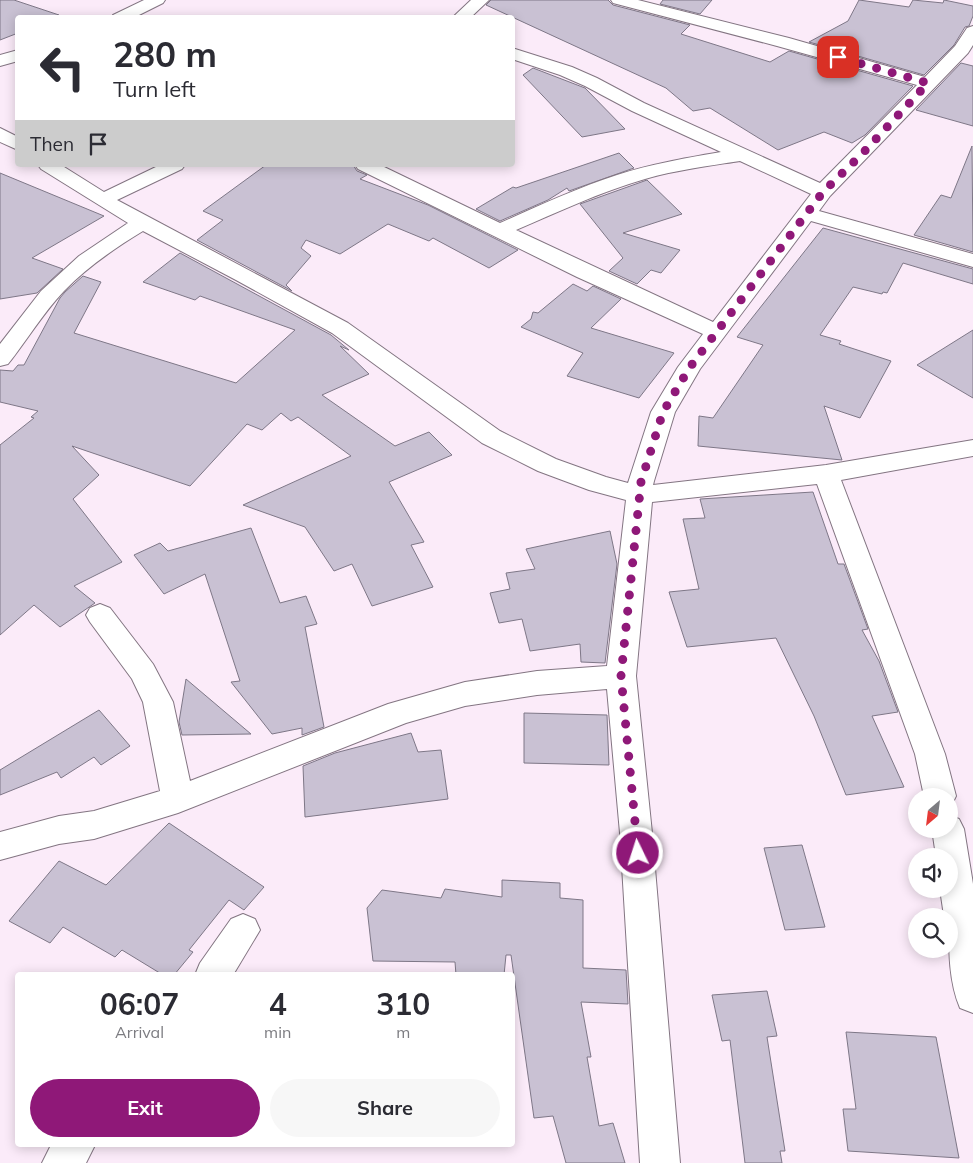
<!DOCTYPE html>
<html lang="en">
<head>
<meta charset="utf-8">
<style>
	body { margin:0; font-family:Mulish,sans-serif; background:#f7f7f7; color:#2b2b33; height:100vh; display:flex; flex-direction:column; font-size:19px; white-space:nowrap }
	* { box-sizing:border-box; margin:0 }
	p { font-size:16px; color:#7c7c81 }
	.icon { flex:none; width:28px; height:28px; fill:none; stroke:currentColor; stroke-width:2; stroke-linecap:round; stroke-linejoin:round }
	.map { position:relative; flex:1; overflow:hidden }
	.details { position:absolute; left:15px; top:972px; width:500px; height:175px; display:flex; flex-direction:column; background:#fff; border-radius:5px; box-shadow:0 2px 12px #0003 }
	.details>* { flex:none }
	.banner { position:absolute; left:15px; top:15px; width:500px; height:152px; border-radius:5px; box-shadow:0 2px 12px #0003; background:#fff; color:#2b2b33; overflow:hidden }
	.needle { width:32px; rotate:208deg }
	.tools { position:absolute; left:908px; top:788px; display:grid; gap:10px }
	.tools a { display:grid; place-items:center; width:50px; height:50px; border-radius:50%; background:#fff; box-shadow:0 2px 12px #0003; font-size:25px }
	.pin { position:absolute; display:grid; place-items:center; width:42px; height:42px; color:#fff; margin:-21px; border-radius:10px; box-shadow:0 2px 8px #0006 }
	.me { position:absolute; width:55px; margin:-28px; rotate:356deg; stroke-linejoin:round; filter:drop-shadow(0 0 4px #0008) }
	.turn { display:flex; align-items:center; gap:18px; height:105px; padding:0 15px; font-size:22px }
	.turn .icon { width:65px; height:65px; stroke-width:2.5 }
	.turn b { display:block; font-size:35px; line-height:42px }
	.then { display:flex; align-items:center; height:48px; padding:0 15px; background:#0003; gap:10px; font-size:19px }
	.eta { display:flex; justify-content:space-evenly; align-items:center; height:85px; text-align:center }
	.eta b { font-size:30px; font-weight:700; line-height:35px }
	.cta { display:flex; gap:10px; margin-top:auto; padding:10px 15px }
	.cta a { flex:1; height:58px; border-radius:30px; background:#8f1878; color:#fff; font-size:20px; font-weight:700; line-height:58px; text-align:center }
	.cta a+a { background:#f7f7f7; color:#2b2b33 }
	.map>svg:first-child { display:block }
	.building { fill:#c9c1d3; stroke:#7e7787 }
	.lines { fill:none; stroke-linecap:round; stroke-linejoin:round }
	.minor-casing { stroke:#837582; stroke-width:2 }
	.minor { fill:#fff; fill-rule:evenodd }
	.route { stroke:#8f1878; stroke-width:9; stroke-dasharray:0 16.2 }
</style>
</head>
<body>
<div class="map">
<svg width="973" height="1163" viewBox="0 0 973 1163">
	<rect width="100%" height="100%" fill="#fbebf9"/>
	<path class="building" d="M 0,0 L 14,0 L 59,15 L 54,18 L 18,18 L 18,33 L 0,40 Z
		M 491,0 L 608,0 L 613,5 L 690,25 L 681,34 L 770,62 L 789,51 L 913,86 L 865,135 L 852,143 L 824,132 L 778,150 L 710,108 L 693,111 L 666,88 L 486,5 Z
		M 663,0 L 712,0 L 700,14 L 660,4 Z
		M 859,0 L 909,7 L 913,0 L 943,3 L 944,0 L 973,6 L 973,16 L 969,26 L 965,27 L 954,45 L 924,75 L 809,42 L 848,21 Z
		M 961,63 L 973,66 L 973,126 L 916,110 Z
		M 533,68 L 585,88 L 625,129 L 582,137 L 523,75 Z
		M 972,146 L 973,252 L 914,235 L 941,195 L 951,198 Z
		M 619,153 L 634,168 L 569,191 L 567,188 L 548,200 L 500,221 L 476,209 L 513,187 L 516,188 Z
		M 266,165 L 353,165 L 357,171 L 367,175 L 360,179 L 428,205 L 518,250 L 489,268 L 433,238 L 429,241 L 388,224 L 340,254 L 306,240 L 301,248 L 311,256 L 286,285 L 292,291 L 197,240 L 223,220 L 203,211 Z
		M 0,173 L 104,216 L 32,258 L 63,269 L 37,293 L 0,299 Z
		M 647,180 L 682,214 L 623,233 L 680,250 L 661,273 L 651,270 L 637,284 L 609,271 L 623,258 L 580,204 Z
		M 823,228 L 973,269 L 973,284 L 903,263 L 887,293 L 883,292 L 882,294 L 853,287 L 820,335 L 841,341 L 839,344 L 891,361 L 860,418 L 824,406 L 842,460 L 698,446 L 699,416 L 713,418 L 763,345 L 737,337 Z
		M 180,253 L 331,335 L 349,350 L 340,346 L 369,374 L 322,395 L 395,446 L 429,432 L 452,455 L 389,482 L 424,542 L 411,545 L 433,587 L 372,606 L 352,564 L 334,571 L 305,527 L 243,505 L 351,456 L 298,417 L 291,421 L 281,413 L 262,430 L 247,424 L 190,486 L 72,446 L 99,475 L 73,499 L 122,562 L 74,586 L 95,603 L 60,627 L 34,605 L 0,635 L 0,445 L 34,418 L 31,417 L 38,411 L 0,402 L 0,370 L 13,371 L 18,365 L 24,365 L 60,298 L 65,292 L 83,276 L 101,282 L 74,333 L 236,383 L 295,330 L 200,296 L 195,300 L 143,282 Z
		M 573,284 L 587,291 L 593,286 L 621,299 L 591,328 L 674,353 L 639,398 L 567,376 L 583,353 L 521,327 L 531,319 L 533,312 L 538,313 Z
		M 973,330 L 973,398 L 917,365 Z
		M 813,492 L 838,564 L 844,564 L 868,629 L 862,630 L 879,661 L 898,712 L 872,716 L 904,787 L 846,795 L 814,716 L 776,638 L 687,647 L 669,592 L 699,589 L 683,519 L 705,518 L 700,499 Z
		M 251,528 L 280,603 L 306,596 L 317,624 L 305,627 L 324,727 L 302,735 L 302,728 L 272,734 L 231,682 L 240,681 L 205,574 L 164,594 L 134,555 L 160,543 L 168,551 Z
		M 610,531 L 617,564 L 605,663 L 581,662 L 580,644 L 530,651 L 522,619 L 499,623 L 490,593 L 510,589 L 506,573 L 535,569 L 526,549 Z
		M 186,679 L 251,734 L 182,735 L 179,722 Z
		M 99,710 L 130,746 L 101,765 L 94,757 L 61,778 L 57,772 L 0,795 L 0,770 Z
		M 524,713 L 607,715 L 609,765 L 524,763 Z
		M 411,733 L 418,752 L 441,750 L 448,799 L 305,817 L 303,766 L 335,753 Z
		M 169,823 L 264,887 L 244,910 L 229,900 L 189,950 L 193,952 L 174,975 L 163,975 L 122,950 L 115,957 L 63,927 L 50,943 L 9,921 L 59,861 L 106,885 Z
		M 802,845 L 825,927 L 785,930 L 764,848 Z
		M 502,880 L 560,883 L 560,898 L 583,900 L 583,968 L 626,970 L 628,1004 L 581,1002 L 591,1057 L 587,1057 L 599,1126 L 613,1123 L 625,1163 L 566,1163 L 553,1116 L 534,1118 L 511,955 L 506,955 L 504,975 L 456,975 L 455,962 L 373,961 L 367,908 L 382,890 L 441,898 L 445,889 L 502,897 Z
		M 767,991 L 777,1036 L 767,1037 L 785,1151 L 780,1151 L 782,1163 L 745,1163 L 730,1040 L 722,1041 L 712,995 Z
		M 846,1032 L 936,1037 L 959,1158 L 848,1151 L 843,1109 L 856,1109 Z"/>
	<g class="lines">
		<defs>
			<path id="minor" d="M 144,0 L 165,0 L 163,3 L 133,18 L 111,18 L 113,15 Z
				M 471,0 L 489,0 L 470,18 L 452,18 Z
				M 611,0 L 638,0 L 789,38 L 925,77 L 955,46 L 967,28 L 973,26 L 973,45 L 968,53 L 830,196 L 819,211 L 973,254 L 973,267 L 811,221 L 700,369 L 675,412 L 654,481 L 653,485 L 826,465 L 973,440 L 973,456 L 841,480 L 945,754 L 956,796 L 951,806 L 949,806 L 949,796 L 924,796 L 915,754 L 817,484 L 652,502 L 636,676 L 652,833 L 680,1163 L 640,1163 L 620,833 L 607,689 L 537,695 L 465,706 L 406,723 L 178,813 L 94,839 L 59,844 L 0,860 L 0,832 L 59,816 L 94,811 L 160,791 L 143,702 L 132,679 L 90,622 L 86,615 L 90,608 L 100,604 L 110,608 L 153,664 L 173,702 L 190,781 L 388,704 L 465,682 L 537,671 L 607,666 L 626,500 L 589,490 L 538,471 L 482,443 L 332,333 L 236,280 L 143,231 C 115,248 87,267 64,291 C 43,313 27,340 8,364 L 0,366 L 0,344 L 41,291 L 79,256 L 128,223 L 41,169 L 38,165 L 61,165 L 104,192 L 160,165 L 185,165 L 182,169 L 117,200 L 348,323 L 500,431 L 556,459 L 606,477 L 628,483 L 651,412 L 678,367 L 703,334 L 577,277 L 358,169 L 355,165 L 380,165 L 500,223 C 538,206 577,188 617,175 C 651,164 686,158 721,152 L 632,111 L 585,86 L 560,75 L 512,59 L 512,48 L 572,67 L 597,78 L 644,103 L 820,183 L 917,85 L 777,46 L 613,3 ZM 740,161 L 811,194 L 713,322 L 516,230 C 558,212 600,192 645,179 C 676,170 708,166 740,161 Z
				M 18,50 L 18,61 L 0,66 L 0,55 Z
				M 0,128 L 18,137 L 18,150 L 0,142 Z
				M 949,815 L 959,819 L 964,829 L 973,884 L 973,1013 L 960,1008 C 948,980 949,947 949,916 L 944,916 L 940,889 L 949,889 L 949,856 L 936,856 L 932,829 L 949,829 Z
				M 243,914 L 255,919 L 260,930 L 233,975 L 195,975 L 200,963 L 231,919 Z
				M 51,1145 L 95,1145 L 86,1163 L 42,1163 Z"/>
		</defs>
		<use href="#minor" class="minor-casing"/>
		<use href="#minor" class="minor"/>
	</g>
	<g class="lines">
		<path class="route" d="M 638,853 L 621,676 L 641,482 L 663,412 L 690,367 L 823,192 L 862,154 L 928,83 L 838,57"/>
	</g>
</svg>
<div class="tools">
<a><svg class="needle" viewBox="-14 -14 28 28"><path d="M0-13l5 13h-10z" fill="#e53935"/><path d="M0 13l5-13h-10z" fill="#7c7c81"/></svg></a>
<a><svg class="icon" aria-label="sound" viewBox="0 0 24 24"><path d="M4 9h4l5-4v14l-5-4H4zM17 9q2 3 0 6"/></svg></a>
<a><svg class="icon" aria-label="search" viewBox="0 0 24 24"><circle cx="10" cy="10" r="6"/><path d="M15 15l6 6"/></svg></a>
</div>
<div class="pin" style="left:838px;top:57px;background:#d93025"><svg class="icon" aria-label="arrive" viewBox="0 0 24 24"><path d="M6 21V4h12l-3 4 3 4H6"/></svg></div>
<svg class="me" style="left:638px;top:853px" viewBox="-20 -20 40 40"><circle r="17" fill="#8f1878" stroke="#fff" stroke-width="3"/><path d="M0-11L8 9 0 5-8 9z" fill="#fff"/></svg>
<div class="banner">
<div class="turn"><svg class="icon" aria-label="left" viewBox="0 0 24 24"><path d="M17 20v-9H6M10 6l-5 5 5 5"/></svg><div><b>280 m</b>Turn left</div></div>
<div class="then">Then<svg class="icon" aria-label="arrive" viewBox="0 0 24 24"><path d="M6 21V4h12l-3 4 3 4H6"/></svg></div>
</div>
<section class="details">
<div class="eta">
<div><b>06:07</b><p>Arrival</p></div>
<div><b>4</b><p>min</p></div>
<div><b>310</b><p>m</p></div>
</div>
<div class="cta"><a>Exit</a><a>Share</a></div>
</section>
</div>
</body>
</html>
